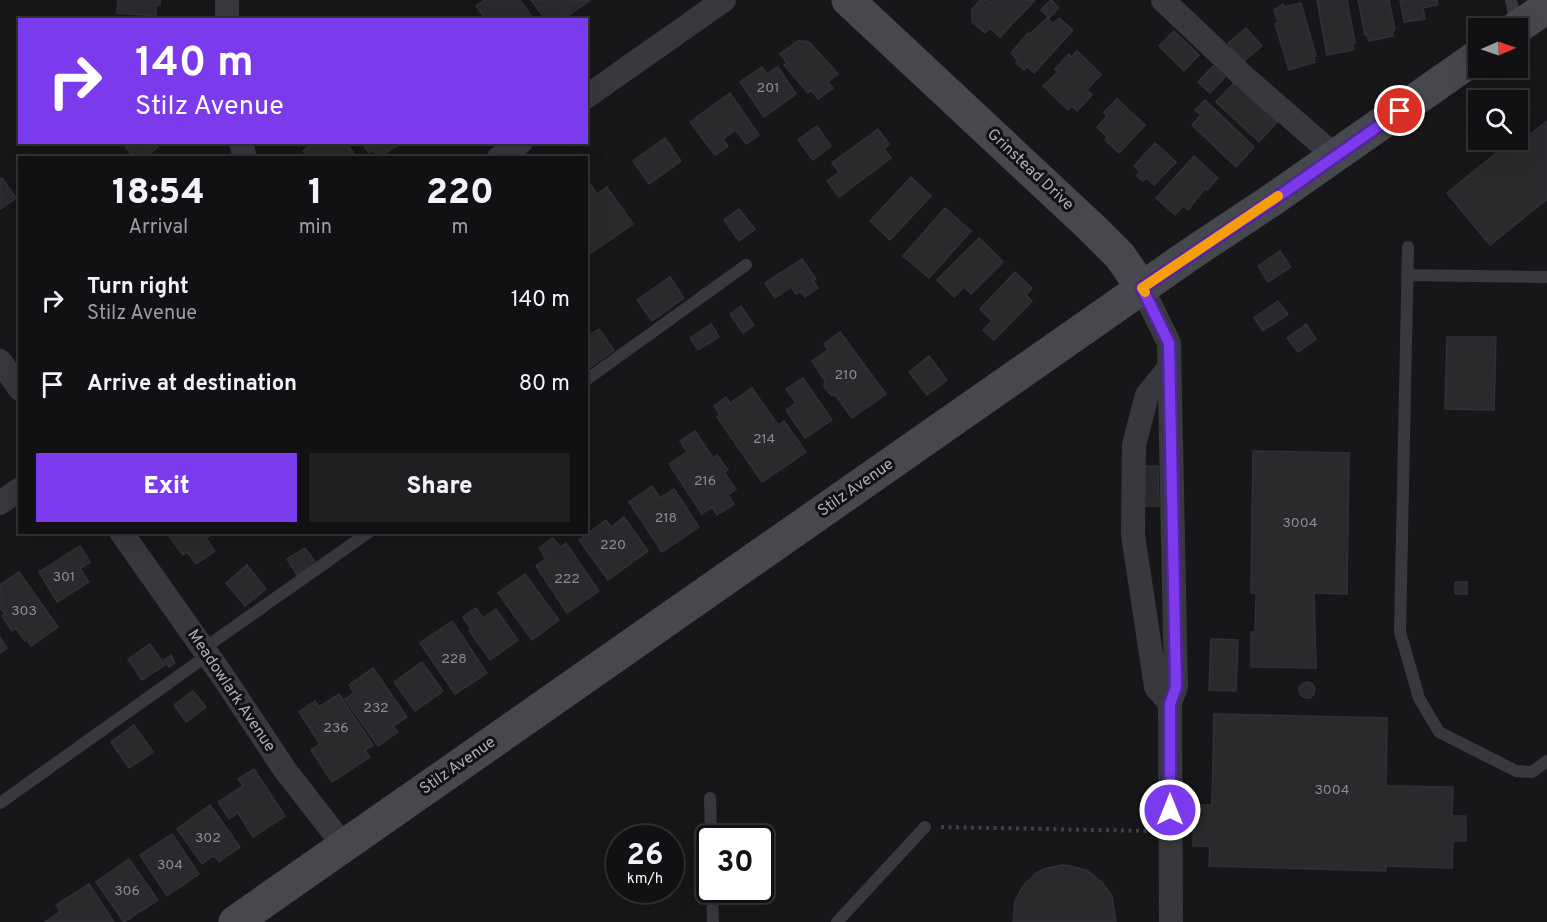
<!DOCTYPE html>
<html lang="en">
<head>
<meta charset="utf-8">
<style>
	body { margin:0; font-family:Overpass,sans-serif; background:#1e1f21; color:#f1f3f6; height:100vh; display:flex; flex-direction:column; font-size:22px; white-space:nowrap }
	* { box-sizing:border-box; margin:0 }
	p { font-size:20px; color:#9c9da0 }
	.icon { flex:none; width:33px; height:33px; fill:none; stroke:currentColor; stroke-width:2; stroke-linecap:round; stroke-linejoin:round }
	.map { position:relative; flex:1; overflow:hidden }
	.panel { position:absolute; left:18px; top:156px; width:570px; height:378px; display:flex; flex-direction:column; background:#111113; border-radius:0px; box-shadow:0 6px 24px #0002,0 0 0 2px #303133 }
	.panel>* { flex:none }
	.top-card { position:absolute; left:18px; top:18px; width:570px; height:126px; border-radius:0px; box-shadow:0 6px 24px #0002,0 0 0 2px #303133; background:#7c3aed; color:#fff; overflow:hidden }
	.needle { width:39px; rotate:88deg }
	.tools { position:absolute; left:1468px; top:18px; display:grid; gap:12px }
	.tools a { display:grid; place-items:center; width:60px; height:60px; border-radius:0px; background:#111113; box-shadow:0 6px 24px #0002,0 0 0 2px #303133; font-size:30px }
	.speed { position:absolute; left:606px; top:825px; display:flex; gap:12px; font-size:30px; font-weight:700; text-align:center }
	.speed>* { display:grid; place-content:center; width:78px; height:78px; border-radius:50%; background:#111113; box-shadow:0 6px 24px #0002,0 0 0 2px #303133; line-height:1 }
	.speed small { font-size:15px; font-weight:400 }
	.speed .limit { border:3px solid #111; border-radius:9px; background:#fff; color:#111 }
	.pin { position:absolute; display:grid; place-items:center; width:51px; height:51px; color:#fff; margin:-26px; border:3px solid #fff; border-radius:50%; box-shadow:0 2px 6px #0007 }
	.me { position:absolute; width:66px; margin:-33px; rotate:0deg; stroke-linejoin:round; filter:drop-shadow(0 0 4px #0008) }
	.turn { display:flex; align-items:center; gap:21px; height:126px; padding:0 18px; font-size:27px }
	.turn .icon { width:78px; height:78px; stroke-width:2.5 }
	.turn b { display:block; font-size:42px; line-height:51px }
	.eta { display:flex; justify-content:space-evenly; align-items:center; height:102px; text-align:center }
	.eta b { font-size:36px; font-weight:800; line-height:42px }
	.cta { display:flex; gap:12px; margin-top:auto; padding:12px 18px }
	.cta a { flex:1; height:69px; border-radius:0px; background:#7c3aed; color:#fff; font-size:24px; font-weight:800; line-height:69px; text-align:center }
	.cta a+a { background:#1e1f21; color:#f1f3f6 }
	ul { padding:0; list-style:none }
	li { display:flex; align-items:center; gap:18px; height:84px; padding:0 18px }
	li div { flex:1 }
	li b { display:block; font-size:22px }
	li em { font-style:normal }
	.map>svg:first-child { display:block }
	.building { fill:#2a2a2d; stroke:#313135; stroke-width:1.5 }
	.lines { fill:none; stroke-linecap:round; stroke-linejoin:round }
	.path { stroke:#3e4045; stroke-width:4; stroke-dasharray:3 4.5; stroke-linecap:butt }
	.lane { stroke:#38393e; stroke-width:12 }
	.street { stroke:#38393e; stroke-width:24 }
	.secondary { stroke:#47484d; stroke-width:33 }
	.route-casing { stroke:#51269a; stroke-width:15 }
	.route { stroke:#7c3aed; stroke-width:10 }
	.slow { stroke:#f59e0b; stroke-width:10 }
	.labels { text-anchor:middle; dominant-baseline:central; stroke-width:6; stroke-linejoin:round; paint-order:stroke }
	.number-label { font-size:14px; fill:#898c94 }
	.street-label { font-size:16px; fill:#aaaeb8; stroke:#121214 }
</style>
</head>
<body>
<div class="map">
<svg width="1547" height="922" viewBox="0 0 1547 922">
	<rect width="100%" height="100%" fill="#171719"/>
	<path class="building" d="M 118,0 L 160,0 L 160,5 L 156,5 L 156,16 L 117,13 Z
		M 485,0 L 520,0 L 534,20 L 486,20 L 476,6 Z
		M 531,0 L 588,0 L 589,1 L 566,17 L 564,15 L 558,20 L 546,20 Z
		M 980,0 L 987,0 L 990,3 L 992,0 L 1035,0 L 1000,37 L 990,28 L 985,33 L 972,22 L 972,9 Z
		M 1051,0 L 1059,8 L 1049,18 L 1041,10 Z
		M 1317,0 L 1347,0 L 1355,43 L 1352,43 L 1354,50 L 1327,55 Z
		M 1358,0 L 1389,0 L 1395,30 L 1392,31 L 1393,36 L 1369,41 L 1367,34 L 1365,35 Z
		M 1400,0 L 1437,0 L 1438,5 L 1423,8 L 1425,19 L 1404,22 Z
		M 1301,3 L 1316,56 L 1314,56 L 1315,62 L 1289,70 L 1275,24 L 1278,23 L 1274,10 L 1283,4 L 1284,7 Z
		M 1047,18 L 1053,24 L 1059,18 L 1073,30 L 1034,73 L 1027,66 L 1024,70 L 1016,63 L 1018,61 L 1011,53 L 1028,33 L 1030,34 Z
		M 1246,28 L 1262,46 L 1244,61 L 1228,43 Z
		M 1174,31 L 1199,55 L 1184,71 L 1159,46 Z
		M 798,41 L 805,41 L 810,43 L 838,74 L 828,82 L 833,88 L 818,99 L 811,90 L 808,93 L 784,65 L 787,63 L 780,54 Z
		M 1077,51 L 1101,74 L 1087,90 L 1092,95 L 1077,111 L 1072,106 L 1068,110 L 1043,86 L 1058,72 L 1055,69 L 1069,54 L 1071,57 Z
		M 1213,66 L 1225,77 L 1210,93 L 1198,82 Z
		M 762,67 L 767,74 L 778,67 L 796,94 L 764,117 L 740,82 Z
		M 1234,83 L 1277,122 L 1259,142 L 1216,102 Z
		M 730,93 L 759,135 L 746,144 L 736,130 L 723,139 L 728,146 L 715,155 L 690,122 Z
		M 1117,99 L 1145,125 L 1119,153 L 1105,140 L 1107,137 L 1097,127 L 1107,116 L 1104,112 Z
		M 1205,100 L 1254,147 L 1236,167 L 1192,125 L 1201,115 L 1195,110 Z
		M 1547,121 L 1547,199 L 1490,245 L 1447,193 L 1512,140 L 1518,140 L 1518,134 L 1523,140 Z
		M 817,126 L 831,146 L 813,160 L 798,140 Z
		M 878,129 L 889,144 L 884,149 L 891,158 L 839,197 L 827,181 L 839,172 L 832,163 Z
		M 665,138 L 681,161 L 649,184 L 633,161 Z
		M 122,142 L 155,142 L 158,147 L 145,158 L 134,158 Z
		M 314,142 L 346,142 L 357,158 L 308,158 L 303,151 Z
		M 361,142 L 402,142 L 379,158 L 373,151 L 369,153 Z
		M 1155,143 L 1176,162 L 1154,185 L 1146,178 L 1143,181 L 1139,178 L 1137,176 L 1140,172 L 1134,166 Z
		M 1194,156 L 1218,178 L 1207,190 L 1205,188 L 1188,210 L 1183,206 L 1175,215 L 1156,198 Z
		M 911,177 L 931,196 L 890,240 L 870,221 Z
		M 2,178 L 16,198 L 0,209 L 0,179 Z
		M 590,184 L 597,194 L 607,187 L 633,224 L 591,253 L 586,246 L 586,187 Z
		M 945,208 L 971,231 L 929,278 L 903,256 Z
		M 739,209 L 755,229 L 739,241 L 724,220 Z
		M 979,238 L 1003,262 L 971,294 L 964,287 L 954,297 L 937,280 Z
		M 1280,251 L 1291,267 L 1268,282 L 1258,266 Z
		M 802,259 L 816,279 L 813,281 L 818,288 L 805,297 L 801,291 L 796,294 L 791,287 L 775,298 L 765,283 Z
		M 1015,272 L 1032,288 L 1026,295 L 1032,301 L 994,340 L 983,330 L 992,321 L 980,309 Z
		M 670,277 L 684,298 L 652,321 L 637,300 Z
		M 1278,301 L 1288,314 L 1263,331 L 1254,318 Z
		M 741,306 L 754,325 L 743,333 L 730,314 Z
		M 711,324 L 719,337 L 698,350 L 690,338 Z
		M 1306,324 L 1316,339 L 1298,352 L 1287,338 Z
		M 599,329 L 614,350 L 589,368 L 586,364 L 586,337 Z
		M 840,332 L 886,394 L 852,418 L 836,396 L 831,395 L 824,386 L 825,381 L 812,361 L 828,350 L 824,344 Z
		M 1447,337 L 1496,337 L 1494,410 L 1445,409 Z
		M 929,356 L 947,380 L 927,395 L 909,372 Z
		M 803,378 L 832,420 L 805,438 L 786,410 L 796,403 L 786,389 Z
		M 752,388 L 778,425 L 784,421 L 806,452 L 762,482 L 717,417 L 720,415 L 714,406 L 726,397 L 730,403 Z
		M 695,431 L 713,458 L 717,455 L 728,470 L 724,472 L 736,489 L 728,495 L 734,504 L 717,515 L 712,507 L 702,514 L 669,464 L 687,452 L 680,441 Z
		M 1253,451 L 1349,453 L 1347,594 L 1314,593 L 1316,668 L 1251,667 L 1251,632 L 1255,632 L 1256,593 L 1251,593 Z
		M 1143,466 L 1158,466 L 1159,506 L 1143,506 Z
		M 652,486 L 660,498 L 674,489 L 699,527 L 662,552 L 629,502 Z
		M 624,517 L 648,551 L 608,580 L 579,540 L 606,520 L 611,527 Z
		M 166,532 L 206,532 L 209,536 L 206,538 L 215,551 L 196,564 L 187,552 L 183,555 Z
		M 553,538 L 560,547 L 566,543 L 599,591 L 567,613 L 536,566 L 546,559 L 539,548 Z
		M 80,546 L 90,562 L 80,569 L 89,582 L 57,602 L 39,572 Z
		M 305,548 L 318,566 L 299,578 L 287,559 Z
		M 247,565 L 266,589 L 245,606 L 226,583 Z
		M 19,572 L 58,627 L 31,646 L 27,639 L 25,641 L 16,628 L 12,631 L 2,616 L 5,614 L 0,608 L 0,585 Z
		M 525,574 L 559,620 L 532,640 L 498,593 Z
		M 1455,582 L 1467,582 L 1467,594 L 1455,594 Z
		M 476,608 L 483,618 L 496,609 L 518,640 L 490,660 L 469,630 L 471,629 L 463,617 Z
		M 452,621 L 487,673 L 455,694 L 420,643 Z
		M 0,637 L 7,648 L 0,653 Z
		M 1211,639 L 1238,640 L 1236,691 L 1209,690 Z
		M 150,644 L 165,665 L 142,680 L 128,659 Z
		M 171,655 L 175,663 L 169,667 L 164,660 Z
		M 422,662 L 443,691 L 415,711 L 394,682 Z
		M 373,668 L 407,717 L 393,726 L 398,732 L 378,746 L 345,699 L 354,693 L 349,685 Z
		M1299 690a8 8 0 1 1 16 0a8 8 0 1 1-16 0Z
		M 193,691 L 206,707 L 186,722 L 174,705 Z
		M 339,694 L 373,745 L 365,750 L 370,757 L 332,782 L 311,750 L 320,744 L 299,712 L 315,701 L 319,707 Z
		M 1214,714 L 1387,718 L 1386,786 L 1453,787 L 1452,816 L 1466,816 L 1466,841 L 1453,841 L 1452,868 L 1386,866 L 1386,871 L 1209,866 L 1210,846 L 1193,846 L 1194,805 L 1212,805 Z
		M 134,725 L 153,752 L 129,768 L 111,742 Z
		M 254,769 L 285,816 L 253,837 L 238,813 L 229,819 L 218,802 L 243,786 L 238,779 Z
		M 210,805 L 240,847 L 219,862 L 214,855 L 202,864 L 177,829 Z
		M 172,834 L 199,874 L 167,896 L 140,855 Z
		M 129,859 L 158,900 L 124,922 L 96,882 Z
		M 1062,865 L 1071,866 L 1088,871 L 1102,882 L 1112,896 L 1116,922 L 1013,922 L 1015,901 L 1023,886 L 1036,873 L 1044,869 Z
		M 89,884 L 114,922 L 45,922 L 60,912 L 56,905 Z"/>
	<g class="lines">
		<path class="path" d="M 941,827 L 1149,831"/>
		<path class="lane" d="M 1511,0 L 1516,24
			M 1408,247 L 1400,632 L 1419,698 L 1439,732 L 1516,771 L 1532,772 L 1547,761
			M 1407,275 L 1547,277
			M 586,380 L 746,265
			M 203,649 L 369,532
			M 710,798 L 711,838
			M 0,803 L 208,655
			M 712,890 L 713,922
			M 837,922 L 925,827"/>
		<path class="street" d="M 227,0 L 227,20
			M 1163,0 L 1242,75 L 1335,156
			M 586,97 L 724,0
			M 241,142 L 245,158
			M 499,158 L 521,142
			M 1142,288 L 1169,343 L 1176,687 L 1170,703 L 1171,922
			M 0,361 L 20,389
			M 1169,368 L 1147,395 L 1134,445 L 1133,535 L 1156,687 L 1170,703
			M 0,503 L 20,489
			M 121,532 L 224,678 L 285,770 L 344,846"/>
		<path class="secondary" d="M 848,0 L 1092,228 L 1120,256 L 1142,288
			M 1516,28 L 1547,7
			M 235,922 L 1192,253 L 1272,200 L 1479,55"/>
	</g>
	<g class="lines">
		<defs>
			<path id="route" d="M 1170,810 L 1170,704 L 1176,687 L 1169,343 L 1142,288 L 1272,201 L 1400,111"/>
		</defs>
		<use href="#route" class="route-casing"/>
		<use href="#route" class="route"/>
		<path class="slow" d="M 1145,292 L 1142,288 L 1278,196"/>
	</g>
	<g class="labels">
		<g class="number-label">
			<text x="768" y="88">201</text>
			<text x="846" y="375">210</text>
			<text x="764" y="439">214</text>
			<text x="705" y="481">216</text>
			<text x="666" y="518">218</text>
			<text x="1300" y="523">3004</text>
			<text x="613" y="545">220</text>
			<text x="64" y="577">301</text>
			<text x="567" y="579">222</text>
			<text x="24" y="611">303</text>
			<text x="454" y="659">228</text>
			<text x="376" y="708">232</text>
			<text x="336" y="728">236</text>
			<text x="1332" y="790">3004</text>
			<text x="208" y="838">302</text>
			<text x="170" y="865">304</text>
			<text x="127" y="891">306</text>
		</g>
		<g class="street-label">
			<text transform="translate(1030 170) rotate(43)">Grinstead Drive</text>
			<text transform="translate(856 488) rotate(-35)">Stilz Avenue</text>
			<text transform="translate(231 691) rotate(56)">Meadowlark Avenue</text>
			<text transform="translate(458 766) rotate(-35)">Stilz Avenue</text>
		</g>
	</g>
</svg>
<div class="tools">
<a><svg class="needle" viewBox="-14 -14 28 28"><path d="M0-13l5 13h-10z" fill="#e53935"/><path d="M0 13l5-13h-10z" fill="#9c9da0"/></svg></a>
<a><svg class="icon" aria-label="search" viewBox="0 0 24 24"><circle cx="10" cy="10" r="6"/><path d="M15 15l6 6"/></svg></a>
</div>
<div class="speed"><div>26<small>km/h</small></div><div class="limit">30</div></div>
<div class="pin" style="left:1400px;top:111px;background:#d93025"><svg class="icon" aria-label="arrive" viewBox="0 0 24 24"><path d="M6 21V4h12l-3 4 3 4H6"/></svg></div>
<svg class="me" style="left:1170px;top:810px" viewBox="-20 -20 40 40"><circle r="17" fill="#7c3aed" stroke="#fff" stroke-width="3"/><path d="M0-11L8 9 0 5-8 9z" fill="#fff"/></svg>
<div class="top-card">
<div class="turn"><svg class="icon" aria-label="right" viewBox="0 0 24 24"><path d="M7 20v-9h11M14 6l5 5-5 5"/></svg><div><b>140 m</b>Stilz Avenue</div></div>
</div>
<section class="panel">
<div class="eta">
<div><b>18:54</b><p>Arrival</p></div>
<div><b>1</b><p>min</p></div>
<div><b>220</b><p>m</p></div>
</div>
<ul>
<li><svg class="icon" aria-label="right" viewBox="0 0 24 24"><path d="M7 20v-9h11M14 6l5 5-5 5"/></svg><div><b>Turn right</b><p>Stilz Avenue</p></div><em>140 m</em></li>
<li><svg class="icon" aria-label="arrive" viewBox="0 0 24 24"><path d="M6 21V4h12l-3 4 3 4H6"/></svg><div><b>Arrive at destination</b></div><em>80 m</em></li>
</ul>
<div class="cta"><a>Exit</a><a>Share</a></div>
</section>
</div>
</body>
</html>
